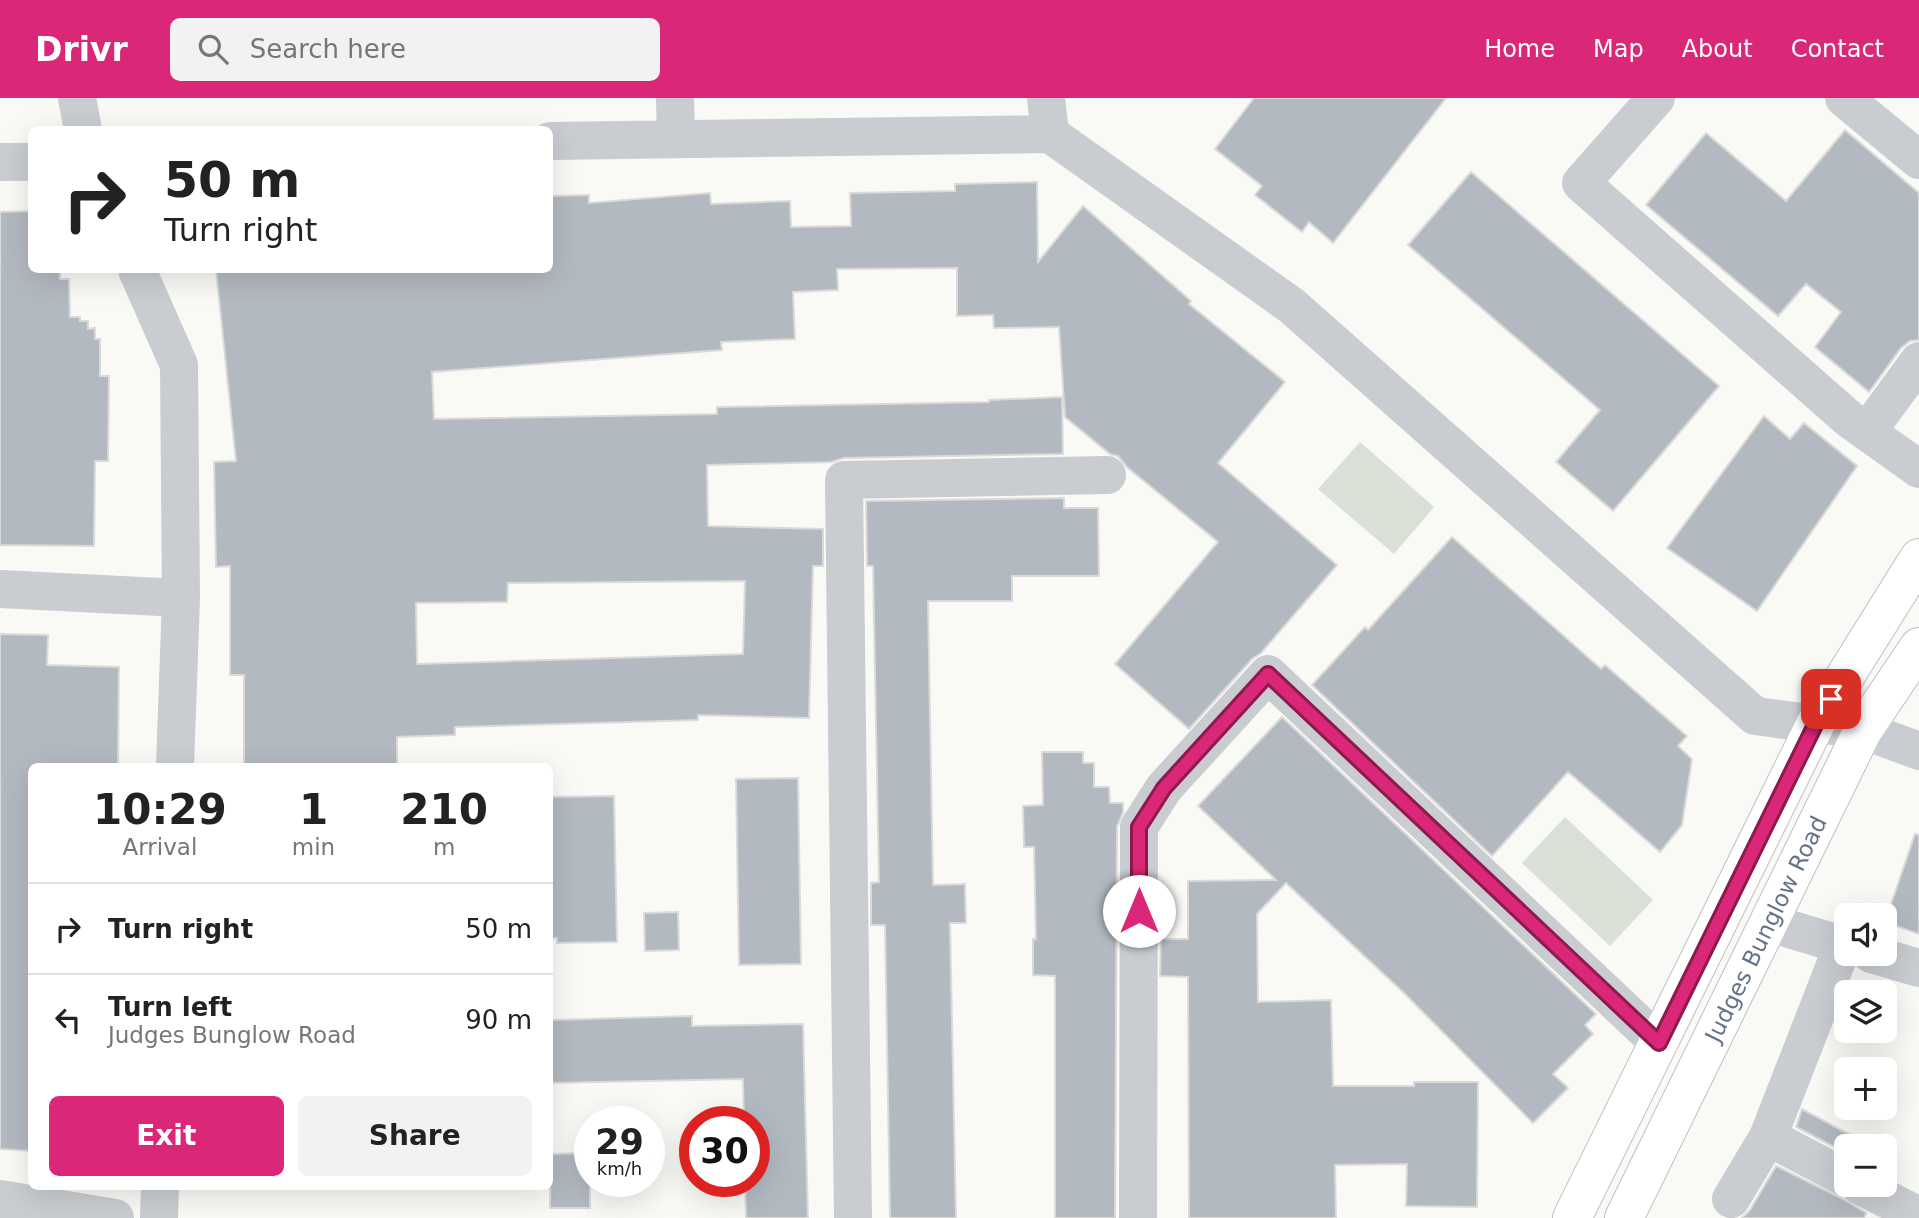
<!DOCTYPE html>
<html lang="en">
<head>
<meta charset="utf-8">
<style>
	body { margin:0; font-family:"DejaVu Sans",sans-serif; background:#f2f2f2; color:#222; height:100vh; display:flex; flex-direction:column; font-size:26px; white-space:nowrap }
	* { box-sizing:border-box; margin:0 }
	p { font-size:23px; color:#767676 }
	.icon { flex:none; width:38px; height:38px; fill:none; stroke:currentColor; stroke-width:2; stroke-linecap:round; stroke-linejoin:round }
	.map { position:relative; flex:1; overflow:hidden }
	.panel { position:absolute; left:28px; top:665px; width:525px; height:427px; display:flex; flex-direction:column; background:#fff; border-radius:10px; box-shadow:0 7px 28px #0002 }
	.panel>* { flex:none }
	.hud { position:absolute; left:28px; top:28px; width:525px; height:147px; border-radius:10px; box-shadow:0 7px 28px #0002; background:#fff; color:#222; overflow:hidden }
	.tools { position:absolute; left:1834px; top:805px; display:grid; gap:14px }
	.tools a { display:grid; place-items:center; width:63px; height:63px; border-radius:10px; background:#fff; box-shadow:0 7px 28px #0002; font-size:35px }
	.speed { position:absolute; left:574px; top:1008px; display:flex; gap:14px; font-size:35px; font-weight:700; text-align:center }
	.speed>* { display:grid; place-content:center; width:91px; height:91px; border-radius:50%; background:#fff; box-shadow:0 7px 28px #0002; line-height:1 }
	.speed small { font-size:18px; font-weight:400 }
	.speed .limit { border:10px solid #d22; background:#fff; color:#111 }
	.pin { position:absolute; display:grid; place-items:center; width:60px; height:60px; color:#fff; margin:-30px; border-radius:14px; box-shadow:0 4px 10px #0006 }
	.me { position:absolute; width:77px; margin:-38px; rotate:0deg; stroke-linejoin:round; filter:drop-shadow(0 0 5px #0008) }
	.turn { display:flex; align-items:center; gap:24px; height:147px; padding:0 21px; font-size:32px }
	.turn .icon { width:91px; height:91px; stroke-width:2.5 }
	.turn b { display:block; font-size:49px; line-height:60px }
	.eta { display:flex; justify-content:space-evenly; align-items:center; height:119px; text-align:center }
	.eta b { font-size:42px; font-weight:700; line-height:49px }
	.primary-button { display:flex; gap:14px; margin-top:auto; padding:14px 21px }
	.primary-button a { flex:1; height:80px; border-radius:10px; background:#db2777; color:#fff; font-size:28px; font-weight:700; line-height:80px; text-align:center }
	.primary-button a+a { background:#f2f2f2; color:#222 }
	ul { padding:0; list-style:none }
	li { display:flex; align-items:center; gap:21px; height:91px; padding:0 21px; border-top:2px solid #e0e0e0 }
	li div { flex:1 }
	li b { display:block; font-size:26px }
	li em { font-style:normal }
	header { display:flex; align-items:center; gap:42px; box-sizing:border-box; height:98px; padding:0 35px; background:#db2777; color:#fff }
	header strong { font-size:33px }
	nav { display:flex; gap:38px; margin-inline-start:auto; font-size:24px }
	.search { width:490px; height:63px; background:#f2f2f2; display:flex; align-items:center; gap:18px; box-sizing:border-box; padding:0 24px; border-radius:10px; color:#767676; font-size:26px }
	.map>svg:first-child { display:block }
	.green { fill:#d9e1d7 }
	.building { fill:#b3b9c1; stroke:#dadbd8; stroke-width:2; fill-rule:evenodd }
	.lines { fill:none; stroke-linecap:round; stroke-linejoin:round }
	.major-casing { stroke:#bcbfc4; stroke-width:40 }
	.minor { stroke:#c9ccd0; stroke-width:38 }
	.major { stroke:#fff; stroke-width:38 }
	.route-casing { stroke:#8e194d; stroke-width:18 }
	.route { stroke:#db2777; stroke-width:12 }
	.labels { text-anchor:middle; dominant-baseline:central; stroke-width:7; stroke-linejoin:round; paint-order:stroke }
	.street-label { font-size:23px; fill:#65738a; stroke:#fff }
</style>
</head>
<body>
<header>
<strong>Drivr</strong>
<div class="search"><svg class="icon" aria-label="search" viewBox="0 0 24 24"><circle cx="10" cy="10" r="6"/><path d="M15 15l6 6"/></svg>Search here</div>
<nav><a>Home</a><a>Map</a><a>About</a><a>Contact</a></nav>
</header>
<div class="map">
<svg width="1919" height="1120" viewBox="0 0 1919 1120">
	<rect width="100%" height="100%" fill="#f9f9f6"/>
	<path class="green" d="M 1360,344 L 1434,409 L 1394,456 L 1318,391 Z
		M 1565,719 L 1653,802 L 1610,848 L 1522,765 Z"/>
	<path class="building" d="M 1254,0 L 1446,0 L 1333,145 L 1309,124 L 1302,134 L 1255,97 L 1262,88 L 1215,51 Z
		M 1845,32 L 1919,95 L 1919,242 L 1910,243 L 1901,250 L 1869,294 L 1815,249 L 1841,214 L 1806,186 L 1778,218 L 1646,107 L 1706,35 L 1786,103 Z
		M 1471,74 L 1719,288 L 1613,413 L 1556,364 L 1600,312 L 1408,147 Z
		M 1037,84 L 1038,164 L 1083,108 L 1191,203 L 1189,206 L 1285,284 L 1218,365 L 1337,467 L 1261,555 L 1252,561 L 1189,631 L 1115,566 L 1218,444 L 1127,369 L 1118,358 L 1110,356 L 1065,319 L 1059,229 L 994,230 L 993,217 L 957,218 L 957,170 L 837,171 L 838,192 L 793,194 L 795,241 L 721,244 L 722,252 L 432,274 L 434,321 L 717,316 L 717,309 L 989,304 L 989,302 L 1062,299 L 1063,356 L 844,360 L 831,364 L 707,367 L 708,428 L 823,431 L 823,468 L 813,468 L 809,620 L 698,617 L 698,622 L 455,629 L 455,637 L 397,639 L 397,668 L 244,668 L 244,577 L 230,577 L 230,468 L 216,469 L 214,364 L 236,363 L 216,172 L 550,172 L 550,98 L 589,97 L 589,105 L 710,95 L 711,106 L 790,103 L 791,129 L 851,128 L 850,95 L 955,93 L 955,86 ZM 745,483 L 743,556 L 417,566 L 416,505 L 507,504 L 508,485 Z
		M 32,113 L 32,172 L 60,172 L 60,181 L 69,181 L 70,219 L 80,219 L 80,223 L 88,223 L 88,231 L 95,230 L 95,241 L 100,241 L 100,278 L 109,278 L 108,363 L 95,363 L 94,448 L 0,447 L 0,114 Z
		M 1764,318 L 1790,341 L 1804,325 L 1857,368 L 1757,513 L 1667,450 Z
		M 1064,400 L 1064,410 L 1098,410 L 1099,478 L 1012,478 L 1012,503 L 928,503 L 933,787 L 965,786 L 966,825 L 950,825 L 956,1120 L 890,1120 L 885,827 L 871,827 L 871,785 L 879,784 L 873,468 L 867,468 L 866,403 Z
		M 1452,439 L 1601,571 L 1605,567 L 1687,638 L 1678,648 L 1692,661 L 1682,727 L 1660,754 L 1568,674 L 1492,758 L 1312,587 L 1365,529 L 1368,532 Z
		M 0,536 L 48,537 L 47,567 L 119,569 L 118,668 L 32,668 L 32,1053 L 0,1051 Z
		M 1282,619 L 1596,916 L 1585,927 L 1593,936 L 1553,976 L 1568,990 L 1533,1025 L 1403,894 L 1286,785 L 1257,816 L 1258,904 L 1331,902 L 1333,988 L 1414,988 L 1414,984 L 1478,984 L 1477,1109 L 1406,1108 L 1407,1066 L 1335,1067 L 1336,1120 L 1189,1120 L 1188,879 L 1160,878 L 1161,841 L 1188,841 L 1188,783 L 1276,782 L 1198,708 Z
		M 1042,654 L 1083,654 L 1083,665 L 1094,665 L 1094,689 L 1109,689 L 1110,705 L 1123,705 L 1123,714 L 1117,729 L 1115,1120 L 1055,1120 L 1055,878 L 1033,877 L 1033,841 L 1036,841 L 1034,749 L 1024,749 L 1023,708 L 1043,707 Z
		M 798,680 L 801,866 L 739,867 L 736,681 Z
		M 614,698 L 617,844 L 557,845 L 557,840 L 550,840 L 550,699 Z
		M 1915,736 L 1919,737 L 1919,836 L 1885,824 Z
		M 678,814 L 679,852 L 645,853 L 644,815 Z
		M 692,918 L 692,928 L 803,926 L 808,1120 L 746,1120 L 745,1083 L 754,1083 L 754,1024 L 744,1024 L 743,981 L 550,985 L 550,922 Z
		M 1802,1011 L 1841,1032 L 1873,1048 L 1846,1048 L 1846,1055 L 1796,1029 Z
		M 590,1055 L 590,1110 L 550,1110 L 550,1056 Z
		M 1776,1068 L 1843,1101 L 1866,1115 L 1864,1120 L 1742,1120 L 1750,1112 Z"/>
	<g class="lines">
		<defs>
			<path id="major" d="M 1572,1120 L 1816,625 L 1919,460
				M 1624,1120 L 1863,632 L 1919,549"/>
		</defs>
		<use href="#major" class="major-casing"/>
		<path class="minor" d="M 77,0 L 83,32
			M 675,0 L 676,41
			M 1046,0 L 1050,36 L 1292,208 L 1755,618 L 1863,632 L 1919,653
			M 1656,0 L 1581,85 L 1849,321 L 1919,371
			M 1844,0 L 1919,62
			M 550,43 L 1050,36
			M 0,64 L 32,64
			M 137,172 L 179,267 L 181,500 L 175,668
			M 1867,334 L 1919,263
			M 0,491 L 181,500
			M 1769,825 L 1846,848
			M 1871,856 L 1919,870
			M 1768,1039 L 1843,847
			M 1859,1087 L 1919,1118
			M 0,1101 L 115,1120
			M 1731,1101 L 1768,1039 L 1846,1080
			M 159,1120 L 160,1088
			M 853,1120 L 844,382 L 1107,377
			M 1138,1120 L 1139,729 L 1164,690 L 1268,576 L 1659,945"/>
		<use href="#major" class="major"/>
	</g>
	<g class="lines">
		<defs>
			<path id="route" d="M 1139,813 L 1139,729 L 1164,690 L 1268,576 L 1659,945 L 1816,625 L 1831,601"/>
		</defs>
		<use href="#route" class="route-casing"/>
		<use href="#route" class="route"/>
	</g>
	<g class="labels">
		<g class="street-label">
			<text transform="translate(1766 831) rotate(-64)">Judges Bunglow Road</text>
		</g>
	</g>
</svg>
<div class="tools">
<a><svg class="icon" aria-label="sound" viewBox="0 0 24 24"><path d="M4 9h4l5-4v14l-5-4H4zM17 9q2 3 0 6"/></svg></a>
<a><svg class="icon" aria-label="layers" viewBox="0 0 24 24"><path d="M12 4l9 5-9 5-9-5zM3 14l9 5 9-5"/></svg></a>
<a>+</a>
<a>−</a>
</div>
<div class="speed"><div>29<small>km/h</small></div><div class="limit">30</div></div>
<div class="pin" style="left:1831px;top:601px;background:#d93025"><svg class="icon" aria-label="arrive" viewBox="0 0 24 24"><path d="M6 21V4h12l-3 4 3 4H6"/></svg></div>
<svg class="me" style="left:1139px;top:813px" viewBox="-20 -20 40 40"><circle r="19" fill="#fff"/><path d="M0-13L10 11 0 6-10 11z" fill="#db2777"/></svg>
<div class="hud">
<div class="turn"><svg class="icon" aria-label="right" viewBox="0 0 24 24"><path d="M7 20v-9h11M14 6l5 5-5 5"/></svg><div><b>50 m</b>Turn right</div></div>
</div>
<section class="panel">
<div class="eta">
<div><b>10:29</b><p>Arrival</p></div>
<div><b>1</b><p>min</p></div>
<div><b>210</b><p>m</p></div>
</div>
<ul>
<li><svg class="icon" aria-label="right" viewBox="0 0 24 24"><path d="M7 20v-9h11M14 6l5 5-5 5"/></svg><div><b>Turn right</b></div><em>50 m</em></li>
<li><svg class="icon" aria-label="left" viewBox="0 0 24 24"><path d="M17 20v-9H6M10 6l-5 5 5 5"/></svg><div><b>Turn left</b><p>Judges Bunglow Road</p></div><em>90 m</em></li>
</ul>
<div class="primary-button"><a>Exit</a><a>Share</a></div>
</section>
</div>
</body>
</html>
